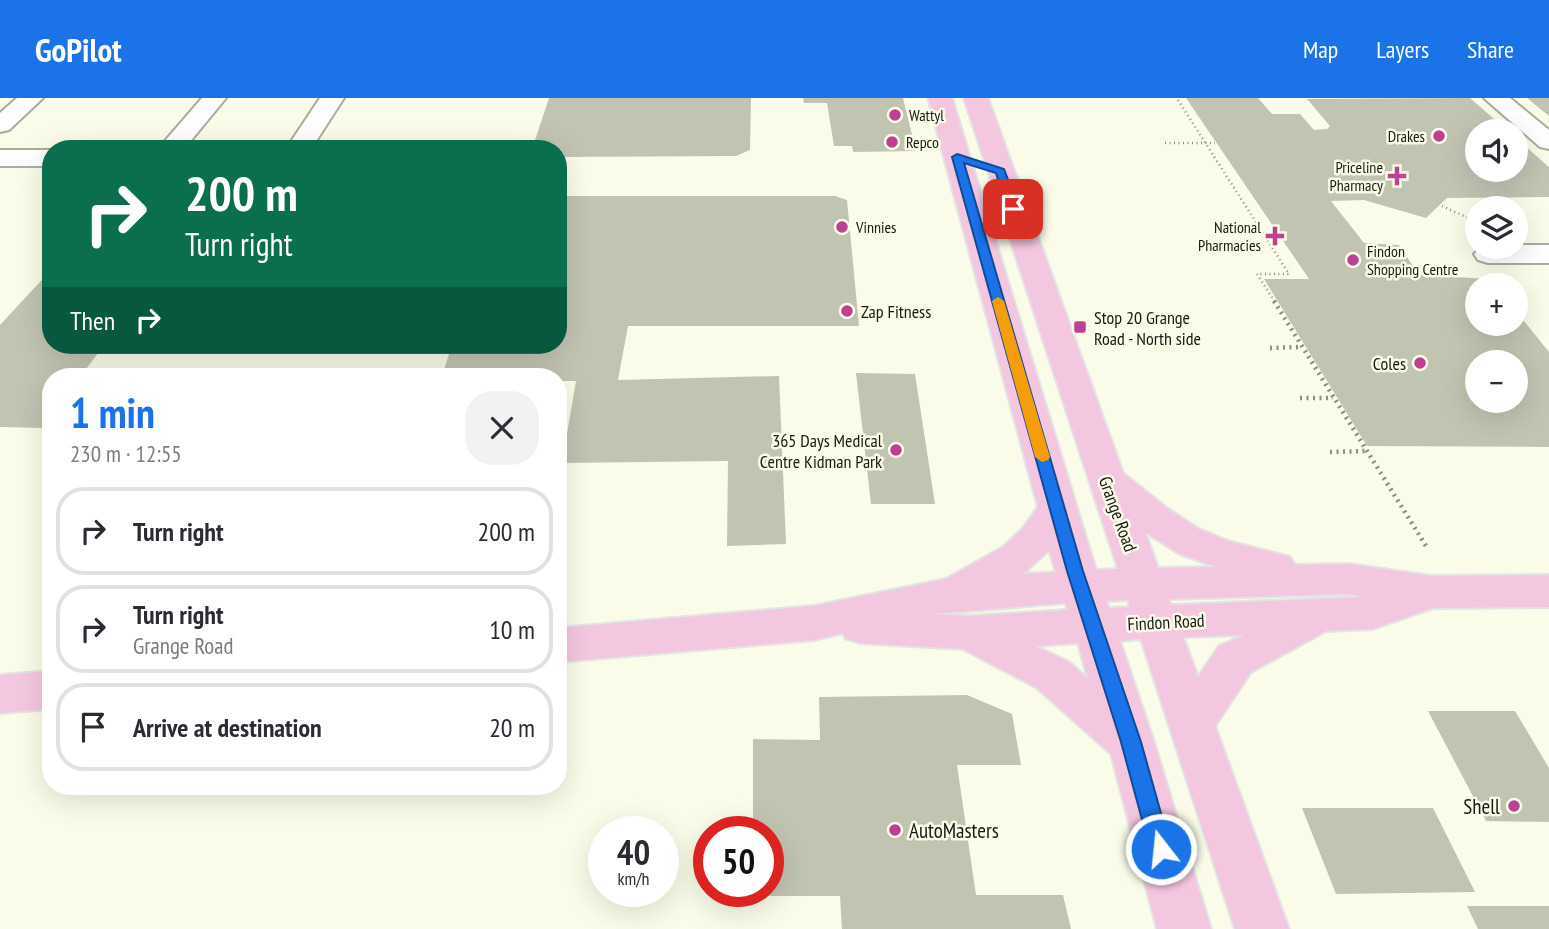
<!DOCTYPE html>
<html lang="en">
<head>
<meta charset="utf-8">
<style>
	body { margin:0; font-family:"PT Sans Narrow",sans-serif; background:#f2f2f3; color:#2b2b33; height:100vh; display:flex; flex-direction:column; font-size:26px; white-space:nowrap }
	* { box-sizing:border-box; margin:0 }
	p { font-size:23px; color:#7c7c81 }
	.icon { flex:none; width:38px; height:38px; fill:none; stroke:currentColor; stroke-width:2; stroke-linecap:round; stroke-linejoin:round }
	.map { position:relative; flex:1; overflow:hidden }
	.details { position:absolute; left:42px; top:270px; width:525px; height:427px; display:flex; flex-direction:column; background:#fff; border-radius:28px; box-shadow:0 7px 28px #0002 }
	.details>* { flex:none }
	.banner { position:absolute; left:42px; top:42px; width:525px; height:214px; border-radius:28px; box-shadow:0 7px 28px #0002; background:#0b6e4f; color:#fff; overflow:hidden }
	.controls { position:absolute; left:1465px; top:21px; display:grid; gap:14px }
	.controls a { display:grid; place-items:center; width:63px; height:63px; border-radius:50%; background:#fff; box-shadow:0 7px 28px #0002; font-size:35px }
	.speed { position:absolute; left:588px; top:718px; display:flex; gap:14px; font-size:35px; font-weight:700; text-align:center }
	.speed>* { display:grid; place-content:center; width:91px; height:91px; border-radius:50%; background:#fff; box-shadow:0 7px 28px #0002; line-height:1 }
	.speed small { font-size:18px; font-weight:400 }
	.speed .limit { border:10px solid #d22; background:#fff; color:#111 }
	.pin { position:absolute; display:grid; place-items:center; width:60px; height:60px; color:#fff; margin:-30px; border-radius:14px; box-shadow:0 4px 10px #0006 }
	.me { position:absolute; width:77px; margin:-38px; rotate:344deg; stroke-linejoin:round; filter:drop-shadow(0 0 5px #0008) }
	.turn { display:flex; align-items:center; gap:24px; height:147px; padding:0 28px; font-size:32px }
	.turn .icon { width:91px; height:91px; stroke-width:2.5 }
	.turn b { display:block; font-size:49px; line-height:60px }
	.then { display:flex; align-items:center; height:66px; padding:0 28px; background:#0003; gap:14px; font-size:26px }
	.round { display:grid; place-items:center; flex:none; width:74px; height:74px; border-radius:28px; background:#f2f2f3 }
	.overview { display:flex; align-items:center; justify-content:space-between; height:119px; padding:0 28px }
	h1 { font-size:42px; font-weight:700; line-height:52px; color:#1a73e8 }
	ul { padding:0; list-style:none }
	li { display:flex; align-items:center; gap:21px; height:88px; margin:0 14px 10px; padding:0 14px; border:4px solid #e1e1e2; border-radius:28px }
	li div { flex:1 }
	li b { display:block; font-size:26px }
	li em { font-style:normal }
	header { display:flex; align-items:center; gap:42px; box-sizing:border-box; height:98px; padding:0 35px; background:#1a73e8; color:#fff }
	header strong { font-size:33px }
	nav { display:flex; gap:38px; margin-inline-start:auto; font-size:24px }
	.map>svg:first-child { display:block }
	.building { fill:#c2c4b2; fill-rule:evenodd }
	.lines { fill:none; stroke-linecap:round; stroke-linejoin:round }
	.minor-casing { stroke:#aaad9b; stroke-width:4 }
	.major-casing { stroke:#e3e4e3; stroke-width:4 }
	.path-far1 { stroke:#8b8d80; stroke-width:2.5; stroke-dasharray:1 3.5; stroke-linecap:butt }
	.path { stroke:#8b8d80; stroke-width:4.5; stroke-dasharray:2 4.5; stroke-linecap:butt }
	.minor { fill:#fff; fill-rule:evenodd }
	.major { fill:#f4c7e0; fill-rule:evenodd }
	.route { fill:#1a73e8; stroke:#114b97; stroke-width:2 }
	.slow { fill:#f59e0b }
	.poi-dot { fill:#bc4192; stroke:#fafce9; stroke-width:2.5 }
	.labels { text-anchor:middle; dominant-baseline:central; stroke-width:5; stroke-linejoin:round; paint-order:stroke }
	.far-poi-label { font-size:16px; fill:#191a13; stroke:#fafce9; text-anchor:start }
	.poi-label { font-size:18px; fill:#191a13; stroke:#fafce9; text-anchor:start }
	.street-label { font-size:18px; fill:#191a13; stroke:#fafce9 }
	.near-poi-label { font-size:21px; fill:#191a13; stroke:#fafce9; text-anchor:end }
</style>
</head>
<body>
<header>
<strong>GoPilot</strong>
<nav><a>Map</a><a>Layers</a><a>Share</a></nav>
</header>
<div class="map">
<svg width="1549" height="831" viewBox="0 0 1549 831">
	<rect width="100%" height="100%" fill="#fafce9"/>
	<path class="building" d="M 549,0 L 751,0 L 750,52 L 736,58 L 558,59 L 558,51 L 532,51 Z
		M 803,0 L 903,0 L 916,53 L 853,54 L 852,48 L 834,48 L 827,5 L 804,5 Z
		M 1186,0 L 1258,0 L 1272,16 L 1300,16 L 1314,32 L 1327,31 L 1330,28 L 1307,1 L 1470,0 L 1508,33 L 1477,33 L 1477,72 L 1516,72 L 1516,40 L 1549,69 L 1549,99 L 1447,100 L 1426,120 L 1364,102 L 1331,103 L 1364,145 L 1399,147 L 1419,177 L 1489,181 L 1494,187 L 1477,187 L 1477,226 L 1516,226 L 1516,213 L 1549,254 L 1549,349 L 1367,348 L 1264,181 L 1309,181 ZM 1477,264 L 1516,264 L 1516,303 L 1477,303 Z
		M 1527,0 L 1549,0 L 1549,18 Z
		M 558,98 L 835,98 L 847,102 L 859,228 L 628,228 L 618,282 L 779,278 L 786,446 L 727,448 L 728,363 L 562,365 L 576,283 L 558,283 L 558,278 L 442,278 L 452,247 L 558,247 Z
		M 51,172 L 51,247 L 104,247 L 81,278 L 51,278 L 51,319 L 43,330 L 0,329 L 0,227 Z
		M 856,275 L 915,276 L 935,406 L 871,406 Z
		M 967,597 L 1012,616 L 1021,667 L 957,667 L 976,797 L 1063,797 L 1071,831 L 842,831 L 840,798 L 754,798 L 754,793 L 768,793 L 768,733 L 753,733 L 753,641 L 820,642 L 819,599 Z
		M 1428,613 L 1515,613 L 1549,670 L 1549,724 L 1486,723 Z
		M 1302,710 L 1433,710 L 1475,794 L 1336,796 Z
		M 1467,808 L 1549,808 L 1549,831 L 1478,831 Z"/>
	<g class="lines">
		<defs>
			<path id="minor" d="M 17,0 L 43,0 L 9,32 L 0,34 L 0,15 Z
				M 202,0 L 226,0 L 184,51 L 158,51 Z
				M 320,0 L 344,0 L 311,51 L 286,51 Z
				M 1484,0 L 1510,0 L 1549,32 L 1549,51 L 1540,49 Z
				M 0,52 L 51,52 L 51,68 L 0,68 Z
				M 1516,147 L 1549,147 L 1549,165 L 1488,165 L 1478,162 L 1474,156 L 1482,149 Z"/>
			<path id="major" d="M 928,0 L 952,0 L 1096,472 L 1118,471 L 964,0 L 988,0 L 1123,375 L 1167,410 L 1197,430 L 1228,443 L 1290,459 L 1295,467 L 1349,466 L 1431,478 L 1549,477 L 1549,509 L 1433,510 L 1372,531 L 1326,533 L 1251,574 L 1215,628 L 1289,831 L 1235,831 L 1141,541 L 1120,543 L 1154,644 L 1211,831 L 1157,831 L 1111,656 L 1037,590 L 963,551 L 860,545 L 845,540 L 843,535 L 814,542 L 558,564 L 558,530 L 814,508 L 946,481 L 1003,449 L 1023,430 L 1038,409 ZM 1145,434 L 1180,456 L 1216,469 L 1158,470 ZM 1049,452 L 1056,474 L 1023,476 ZM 1349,496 L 1365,499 L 1171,507 L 1169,501 ZM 1128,502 L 1130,509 L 1109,510 L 1106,503 ZM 1065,505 L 1068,512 L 970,518 L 932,516 ZM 1244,537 L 1219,548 L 1198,579 L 1183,539 ZM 1078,545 L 1088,581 L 1069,564 L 1035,548 Z
				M 51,573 L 51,611 L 0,615 L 0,577 Z"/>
		</defs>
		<use href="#minor" class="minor-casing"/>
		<use href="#major" class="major-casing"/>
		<path class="path-far1" d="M 1178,2 L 1289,176 L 1257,176 L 1275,204
			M 1165,45 L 1215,45
			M 1442,108 L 1477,124"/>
		<path class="path" d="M 1274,203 L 1426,448
			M 1270,250 L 1301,249
			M 1300,300 L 1333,300
			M 1330,354 L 1366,353"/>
		<use href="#minor" class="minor"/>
		<use href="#major" class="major"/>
	</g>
	<path class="route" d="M 957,56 L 1004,71 L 1019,111 L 1013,115 L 1007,111 L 996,75 L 964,65 L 1083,473 L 1141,644 L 1171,751 L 1168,758 L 1161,761 L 1154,758 L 1150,751 L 1121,644 L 1067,473 L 952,59 Z"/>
	<path class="slow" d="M 998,199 L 1004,203 L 1050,359 L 1048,362 L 1042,364 L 1035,359 L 992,203 Z"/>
	<g class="poi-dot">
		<circle cx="895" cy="17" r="7"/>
		<circle cx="1439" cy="38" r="7"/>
		<circle cx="892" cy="44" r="7"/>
		<path d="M1393.5 67.5h7v7h7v7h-7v7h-7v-7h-7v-7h7z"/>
		<circle cx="842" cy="129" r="7"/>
		<path d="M1271.5 127.5h7v7h7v7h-7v7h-7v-7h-7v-7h7z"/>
		<circle cx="1353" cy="162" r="7"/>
		<circle cx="847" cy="213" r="7"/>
		<rect x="1073" y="222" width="14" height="14" rx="3.5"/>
		<circle cx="1420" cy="265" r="7"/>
		<circle cx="896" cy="352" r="7"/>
		<circle cx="1514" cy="708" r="7"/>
		<circle cx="895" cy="732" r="7"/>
	</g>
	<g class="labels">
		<g class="far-poi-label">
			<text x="909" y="17">Wattyl</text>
			<text x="1425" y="38" text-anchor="end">Drakes</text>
			<text x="906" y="44">Repco</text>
			<text x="1383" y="69" text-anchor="end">Priceline<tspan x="1383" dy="18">Pharmacy</tspan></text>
			<text x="856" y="129">Vinnies</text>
			<text x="1261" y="129" text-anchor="end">National<tspan x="1261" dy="18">Pharmacies</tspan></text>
			<text x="1367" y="153">Findon<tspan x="1367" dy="18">Shopping Centre</tspan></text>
		</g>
		<g class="poi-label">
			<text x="861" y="213">Zap Fitness</text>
			<text x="1094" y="219">Stop 20 Grange<tspan x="1094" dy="21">Road - North side</tspan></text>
			<text x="1406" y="265" text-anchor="end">Coles</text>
			<text x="882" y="342" text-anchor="end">365 Days Medical<tspan x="882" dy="21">Centre Kidman Park</tspan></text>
		</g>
		<g class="street-label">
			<text transform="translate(1118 416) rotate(70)">Grange Road</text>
			<text transform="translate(1166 524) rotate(-3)">Findon Road</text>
		</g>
		<g class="near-poi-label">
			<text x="1500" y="708">Shell</text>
			<text x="909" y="732" text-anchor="start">AutoMasters</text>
		</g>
	</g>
</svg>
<div class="controls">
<a><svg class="icon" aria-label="sound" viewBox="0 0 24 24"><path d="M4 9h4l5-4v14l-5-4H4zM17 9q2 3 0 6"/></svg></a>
<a><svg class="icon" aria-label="layers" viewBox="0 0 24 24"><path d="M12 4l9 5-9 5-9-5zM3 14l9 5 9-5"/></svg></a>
<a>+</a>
<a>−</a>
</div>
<div class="speed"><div>40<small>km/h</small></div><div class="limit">50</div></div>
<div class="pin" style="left:1013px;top:111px;background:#d93025"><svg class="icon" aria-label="arrive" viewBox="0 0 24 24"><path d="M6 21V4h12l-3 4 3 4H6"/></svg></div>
<svg class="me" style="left:1161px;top:751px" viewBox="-20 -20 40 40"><circle r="17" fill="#1a73e8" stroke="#fff" stroke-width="3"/><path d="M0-11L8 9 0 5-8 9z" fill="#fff"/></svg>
<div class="banner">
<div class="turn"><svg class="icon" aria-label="right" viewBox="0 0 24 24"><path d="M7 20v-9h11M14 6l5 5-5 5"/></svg><div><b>200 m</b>Turn right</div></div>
<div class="then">Then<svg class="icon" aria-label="right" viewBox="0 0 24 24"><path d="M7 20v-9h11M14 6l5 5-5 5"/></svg></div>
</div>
<section class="details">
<div class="overview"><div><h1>1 min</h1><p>230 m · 12:55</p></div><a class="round"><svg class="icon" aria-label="close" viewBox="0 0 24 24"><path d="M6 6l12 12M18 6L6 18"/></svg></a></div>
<ul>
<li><svg class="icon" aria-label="right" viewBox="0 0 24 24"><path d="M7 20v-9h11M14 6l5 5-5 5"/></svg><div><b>Turn right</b></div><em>200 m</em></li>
<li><svg class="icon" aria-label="right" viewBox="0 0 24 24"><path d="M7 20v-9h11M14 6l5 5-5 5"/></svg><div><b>Turn right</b><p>Grange Road</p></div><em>10 m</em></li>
<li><svg class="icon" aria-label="arrive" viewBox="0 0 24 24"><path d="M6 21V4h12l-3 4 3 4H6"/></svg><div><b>Arrive at destination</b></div><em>20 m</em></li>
</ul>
</section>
</div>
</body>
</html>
